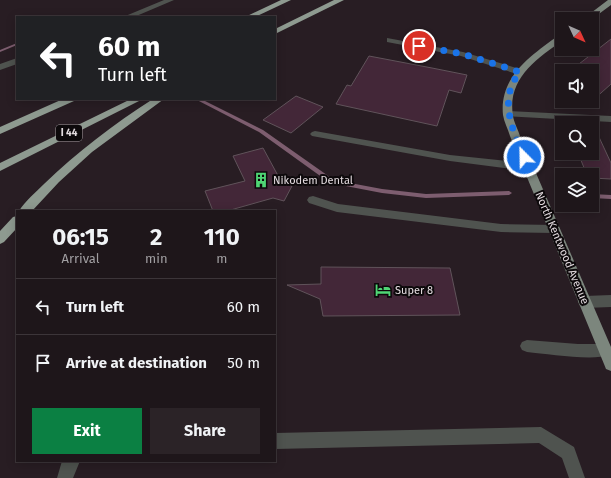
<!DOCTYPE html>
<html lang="en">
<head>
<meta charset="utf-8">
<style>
	body { margin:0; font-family:"Fira Sans",sans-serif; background:#2b2327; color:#f1f3f6; height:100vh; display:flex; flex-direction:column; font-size:15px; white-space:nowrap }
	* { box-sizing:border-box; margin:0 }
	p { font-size:13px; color:#a19fa2 }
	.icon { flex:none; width:22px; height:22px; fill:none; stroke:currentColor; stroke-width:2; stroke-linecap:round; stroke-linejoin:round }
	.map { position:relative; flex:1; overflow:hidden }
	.details { position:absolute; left:16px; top:210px; width:260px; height:252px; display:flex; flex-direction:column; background:#1e161a; border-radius:0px; box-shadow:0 2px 10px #0003,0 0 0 1px #3c3539 }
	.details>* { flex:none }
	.guide { position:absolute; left:16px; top:16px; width:260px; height:84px; border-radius:0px; box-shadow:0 2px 10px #0003,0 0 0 1px #3c3539; background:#202124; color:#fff; overflow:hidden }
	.needle { width:26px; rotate:134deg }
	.controls { position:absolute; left:555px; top:12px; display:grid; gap:8px }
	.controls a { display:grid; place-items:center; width:44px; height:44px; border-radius:0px; background:#1e161a; box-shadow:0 2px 10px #0003,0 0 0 1px #3c3539; font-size:20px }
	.pin { position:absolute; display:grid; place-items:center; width:34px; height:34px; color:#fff; margin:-17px; border:2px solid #fff; border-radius:50%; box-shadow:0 1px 4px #0007 }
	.me { position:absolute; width:44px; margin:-22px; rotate:337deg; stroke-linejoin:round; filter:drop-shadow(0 0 3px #0008) }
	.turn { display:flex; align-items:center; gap:14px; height:84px; padding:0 16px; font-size:18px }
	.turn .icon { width:52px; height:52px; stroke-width:2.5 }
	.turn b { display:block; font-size:28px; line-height:34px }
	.eta { display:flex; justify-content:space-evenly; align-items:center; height:68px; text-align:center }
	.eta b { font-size:24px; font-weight:700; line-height:28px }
	.button { display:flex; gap:8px; margin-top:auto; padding:8px 16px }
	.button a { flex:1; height:46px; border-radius:0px; background:#0b8043; color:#fff; font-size:16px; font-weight:700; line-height:46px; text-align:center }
	.button a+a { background:#2b2327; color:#f1f3f6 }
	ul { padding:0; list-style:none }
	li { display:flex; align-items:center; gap:12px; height:56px; padding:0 16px; border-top:1px solid #3c3539 }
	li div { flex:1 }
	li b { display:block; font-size:15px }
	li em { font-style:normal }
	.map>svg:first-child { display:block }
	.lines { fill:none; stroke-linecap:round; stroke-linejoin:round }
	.stream { fill:#7d5d6f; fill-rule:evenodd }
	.building { fill:#432738; stroke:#60535a }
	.minor { fill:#4f534f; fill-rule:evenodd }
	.major { fill:#7c867d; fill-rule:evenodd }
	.highway { fill:#8e9a90; fill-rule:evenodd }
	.route { stroke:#1a73e8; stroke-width:7; stroke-dasharray:0 12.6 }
	.labels { text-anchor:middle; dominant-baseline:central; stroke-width:4; stroke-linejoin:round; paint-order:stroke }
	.shield { fill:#0d090b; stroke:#a39c9f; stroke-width:1 }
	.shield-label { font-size:10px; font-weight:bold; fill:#e3dbdf }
	.poi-label { font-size:11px; fill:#e3dbdf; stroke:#0d090b; text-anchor:start }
	.street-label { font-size:11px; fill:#e3dbdf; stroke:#0d090b }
</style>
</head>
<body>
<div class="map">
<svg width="611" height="478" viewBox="0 0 611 478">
	<rect width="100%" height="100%" fill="#281d23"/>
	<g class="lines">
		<path class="stream" d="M 17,43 L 17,45 L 0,52 L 0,50 Z
			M 195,99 L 201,99 L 263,130 L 334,180 L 382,189 L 426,194 L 509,191 L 512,193 L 509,195 L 426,198 L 382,193 L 330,183 L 259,132 Z
			M 592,194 L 611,195 L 611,199 L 592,198 Z"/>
	</g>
	<path class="building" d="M 611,39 L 611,84 L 592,101 L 592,71 L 570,71 Z
		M 369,56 L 432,68 L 467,75 L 461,93 L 449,90 L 437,126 L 336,104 L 347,85 L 351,86 Z
		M 296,96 L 323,107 L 291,133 L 263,120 Z
		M 592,122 L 611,163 L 611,179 L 592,178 L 592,175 L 587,175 L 578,153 L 592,153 Z
		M 263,148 L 282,183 L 292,186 L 284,201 L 273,198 L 227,211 L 213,211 L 205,191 L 245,181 L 233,156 Z
		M 321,267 L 450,268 L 460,315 L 323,316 L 320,299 L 287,285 L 321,284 Z"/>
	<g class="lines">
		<path class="minor" d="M 164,0 L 174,0 L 134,17 L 123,17 Z
			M 387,38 L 463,52 L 523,70 L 524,72 L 520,75 L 461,56 L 387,42 Z
			M 17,58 L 17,64 L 0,70 L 0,64 Z
			M 508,111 L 611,116 L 611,122 L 505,116 L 503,114 L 505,112 Z
			M 315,131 L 450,155 L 528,163 L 532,165 L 533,167 L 532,169 L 528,171 L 450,161 L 312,136 L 310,134 L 312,132 Z
			M 313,196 L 338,204 L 501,224 L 554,225 L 558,226 L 560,229 L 558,232 L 554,233 L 501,232 L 337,212 L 309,203 L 307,200 L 309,197 Z
			M 611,295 L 611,307 L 585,308 L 580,306 L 578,302 L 580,298 L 585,296 Z
			M 527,340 L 578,344 L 605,344 L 610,345 L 610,355 C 592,361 548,354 527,352 L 522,350 L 520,346 L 522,342 Z
			M 541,427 L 574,447 L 585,478 L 569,478 L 562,458 L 539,443 L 275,449 L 275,433 Z
			M 62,461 L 80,461 L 73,478 L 57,478 Z"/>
		<path class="major" d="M 608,0 L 611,0 L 611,5 L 592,19 L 583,19 Z
			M 559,35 L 562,35 L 562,41 C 536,59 507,79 513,116 C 514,123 518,129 520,136 L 611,347 L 611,371 L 606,369 L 604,364 L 510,136 C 508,129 504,122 503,115 C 499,76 532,55 559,35 Z"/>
		<path class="highway" d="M 281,0 L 291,0 L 255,17 L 245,17 Z
			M 334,0 L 344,0 L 275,34 L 275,29 Z
			M 63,99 L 76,99 L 74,101 L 0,134 L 0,127 Z
			M 131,99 L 143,99 L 0,171 L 0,163 Z
			M 153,99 L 164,99 L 92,152 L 59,182 L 32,211 L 19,211 C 25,201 36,192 44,184 C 77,152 114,124 153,99 Z
			M 17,216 L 17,228 L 4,242 L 0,244 L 0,231 L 13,217 Z"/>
	</g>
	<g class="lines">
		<path class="route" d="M 419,46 L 463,54 L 520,72 C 498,98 512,129 524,157"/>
	</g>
	<defs>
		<symbol id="building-bare" viewBox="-9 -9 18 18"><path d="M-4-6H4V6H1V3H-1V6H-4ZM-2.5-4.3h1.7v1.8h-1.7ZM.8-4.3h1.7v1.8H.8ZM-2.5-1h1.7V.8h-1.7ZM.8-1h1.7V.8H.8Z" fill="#4fd675" stroke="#0d090b" stroke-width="2.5" paint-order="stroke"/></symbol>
		<symbol id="hotel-bare" viewBox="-9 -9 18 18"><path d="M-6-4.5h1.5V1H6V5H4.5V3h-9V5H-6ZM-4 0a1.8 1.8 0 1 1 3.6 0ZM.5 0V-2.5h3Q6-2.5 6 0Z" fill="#4fd675" stroke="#0d090b" stroke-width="2.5" paint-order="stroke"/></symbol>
	</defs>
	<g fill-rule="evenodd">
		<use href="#building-bare" x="250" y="169" width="22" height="22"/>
		<use href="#hotel-bare" x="372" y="279" width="22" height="22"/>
	</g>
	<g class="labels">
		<rect class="shield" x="56" y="125" width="26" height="16" rx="3"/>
		<g class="shield-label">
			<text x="69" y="133">I 44</text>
		</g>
		<g class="poi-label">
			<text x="273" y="180">Nikodem Dental</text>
			<text x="395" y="290">Super 8</text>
		</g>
		<g class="street-label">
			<text transform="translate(562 248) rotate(67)">North Kentwood Avenue</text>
		</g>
	</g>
</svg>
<div class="controls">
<a><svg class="needle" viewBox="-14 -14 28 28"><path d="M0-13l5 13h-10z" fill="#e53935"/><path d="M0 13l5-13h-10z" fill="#a19fa2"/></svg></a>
<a><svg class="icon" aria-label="sound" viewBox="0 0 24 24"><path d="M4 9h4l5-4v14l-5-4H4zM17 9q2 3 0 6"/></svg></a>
<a><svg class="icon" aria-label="search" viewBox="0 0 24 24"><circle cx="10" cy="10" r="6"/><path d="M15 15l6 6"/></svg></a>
<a><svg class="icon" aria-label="layers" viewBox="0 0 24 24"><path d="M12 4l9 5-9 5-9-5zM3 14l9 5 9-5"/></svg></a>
</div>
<div class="pin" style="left:419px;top:46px;background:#d93025"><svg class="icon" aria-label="arrive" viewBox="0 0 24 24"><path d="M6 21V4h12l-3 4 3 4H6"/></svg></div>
<svg class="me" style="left:524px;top:157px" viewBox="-20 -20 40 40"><circle r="17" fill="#1a73e8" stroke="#fff" stroke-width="3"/><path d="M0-11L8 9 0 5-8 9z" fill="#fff"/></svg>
<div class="guide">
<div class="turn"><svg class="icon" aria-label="left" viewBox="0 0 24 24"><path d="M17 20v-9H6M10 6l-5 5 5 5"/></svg><div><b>60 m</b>Turn left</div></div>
</div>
<section class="details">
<div class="eta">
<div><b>06:15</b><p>Arrival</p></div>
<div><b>2</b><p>min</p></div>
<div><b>110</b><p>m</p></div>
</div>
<ul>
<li><svg class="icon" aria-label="left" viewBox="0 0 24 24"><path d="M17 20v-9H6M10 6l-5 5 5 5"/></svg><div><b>Turn left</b></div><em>60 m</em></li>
<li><svg class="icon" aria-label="arrive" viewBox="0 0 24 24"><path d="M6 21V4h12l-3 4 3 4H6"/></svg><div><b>Arrive at destination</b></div><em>50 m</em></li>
</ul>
<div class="button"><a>Exit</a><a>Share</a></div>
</section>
</div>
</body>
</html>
